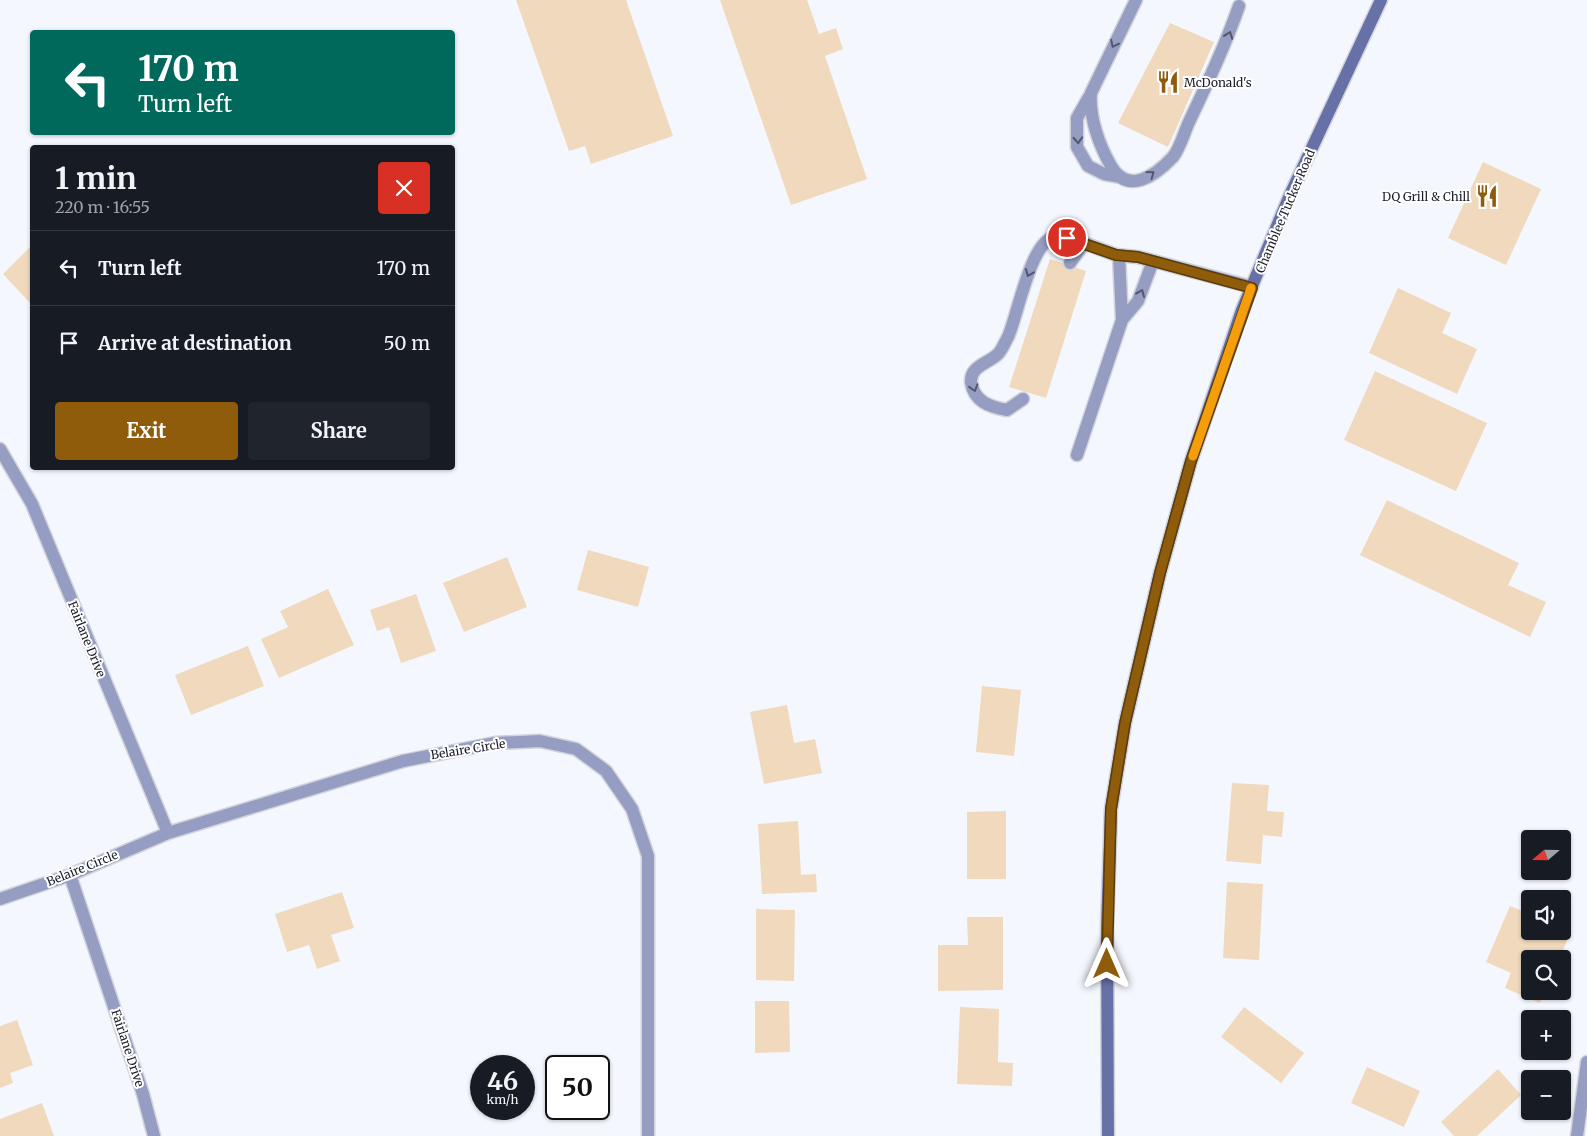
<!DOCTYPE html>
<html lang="en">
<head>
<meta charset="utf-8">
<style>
	body { margin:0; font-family:Merriweather,serif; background:#20242c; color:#f1f3f6; height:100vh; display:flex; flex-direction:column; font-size:19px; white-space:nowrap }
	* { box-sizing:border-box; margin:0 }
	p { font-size:16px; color:#9ea1a6 }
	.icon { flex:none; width:28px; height:28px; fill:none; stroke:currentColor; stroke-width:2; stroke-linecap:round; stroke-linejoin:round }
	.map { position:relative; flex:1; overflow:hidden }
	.sheet { position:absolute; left:30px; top:145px; width:425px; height:325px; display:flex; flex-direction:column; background:#171b24; border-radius:5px; box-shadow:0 1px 4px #0004 }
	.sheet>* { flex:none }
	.guide { position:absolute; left:30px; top:30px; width:425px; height:105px; border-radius:5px; box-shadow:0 1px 4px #0004; background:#00695c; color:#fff; overflow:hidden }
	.needle { width:32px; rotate:250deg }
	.tools { position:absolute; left:1521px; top:830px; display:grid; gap:10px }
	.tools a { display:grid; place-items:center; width:50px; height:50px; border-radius:5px; background:#171b24; box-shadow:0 1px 4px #0004; font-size:25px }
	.speed { position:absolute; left:470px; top:1055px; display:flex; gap:10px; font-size:25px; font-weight:700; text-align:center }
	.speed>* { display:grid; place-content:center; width:65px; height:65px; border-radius:50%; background:#171b24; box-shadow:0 1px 4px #0004; line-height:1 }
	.speed small { font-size:12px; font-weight:400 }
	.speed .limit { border:2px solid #111; border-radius:8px; background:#fff; color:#111 }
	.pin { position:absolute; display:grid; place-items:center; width:42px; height:42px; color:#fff; margin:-21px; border:2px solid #fff; border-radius:50%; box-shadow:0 1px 5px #0007 }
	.me { position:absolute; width:55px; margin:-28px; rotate:0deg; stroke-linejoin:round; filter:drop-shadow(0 0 4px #0008) }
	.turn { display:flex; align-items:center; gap:18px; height:105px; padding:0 25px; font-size:22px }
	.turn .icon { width:65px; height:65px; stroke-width:2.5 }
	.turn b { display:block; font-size:35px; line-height:42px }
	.round { display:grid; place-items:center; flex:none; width:52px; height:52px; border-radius:5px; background:#20242c }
	.head { display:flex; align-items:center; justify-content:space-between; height:85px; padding:0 25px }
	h1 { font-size:30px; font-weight:700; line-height:38px }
	.button { display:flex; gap:10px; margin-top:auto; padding:10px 25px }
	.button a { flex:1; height:58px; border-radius:5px; background:#8f5c0b; color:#fff; font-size:20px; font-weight:700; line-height:58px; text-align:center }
	.button a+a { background:#20242c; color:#f1f3f6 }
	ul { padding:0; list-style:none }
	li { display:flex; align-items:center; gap:15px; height:75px; padding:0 25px; border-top:1px solid #363941 }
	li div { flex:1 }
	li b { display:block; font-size:19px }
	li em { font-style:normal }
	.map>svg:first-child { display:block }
	.building { fill:#f0d9bd }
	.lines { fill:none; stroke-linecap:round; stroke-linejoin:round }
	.service-casing { stroke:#d2d4dc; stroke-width:15 }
	.minor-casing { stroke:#d2d4dc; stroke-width:15 }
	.secondary-casing { stroke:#d2d4dc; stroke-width:15 }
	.service { stroke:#959dc3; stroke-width:12 }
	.minor { stroke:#959dc3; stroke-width:12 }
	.secondary { stroke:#6771a7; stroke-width:12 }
	.oneway { stroke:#52576e }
	.route-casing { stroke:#5d3c07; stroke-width:12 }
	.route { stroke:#8f5c0b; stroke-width:9 }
	.slow { stroke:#f59e0b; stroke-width:9 }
	.labels { text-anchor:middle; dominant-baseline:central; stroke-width:4; stroke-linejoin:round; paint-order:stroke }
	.poi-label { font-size:12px; fill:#1b1d29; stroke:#fff; text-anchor:start }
	.street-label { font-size:12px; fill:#1b1d29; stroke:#fff }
</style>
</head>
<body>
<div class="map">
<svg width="1587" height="1136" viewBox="0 0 1587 1136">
	<rect width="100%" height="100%" fill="#f5f7fe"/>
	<path class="building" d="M 516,0 L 626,0 L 673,136 L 591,164 L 585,146 L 569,151 Z
		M 720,0 L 807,0 L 819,34 L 836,28 L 843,49 L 825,56 L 867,179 L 791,205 Z
		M 1170,23 L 1214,42 L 1168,147 L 1118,123 Z
		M 1483,162 L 1541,189 L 1506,265 L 1448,238 Z
		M 32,245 L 32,305 L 3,274 Z
		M 1050,259 L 1086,271 L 1046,398 L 1009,387 Z
		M 1398,288 L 1451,313 L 1442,333 L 1477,349 L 1457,394 L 1369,353 Z
		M 1375,371 L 1487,423 L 1456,491 L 1344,440 Z
		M 1387,500 L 1519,563 L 1508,585 L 1546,602 L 1530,637 L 1360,555 Z
		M 588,550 L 649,567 L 638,607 L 577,590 Z
		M 507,557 L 527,607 L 464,632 L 443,583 Z
		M 328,589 L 354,645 L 279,678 L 261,639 L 288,627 L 280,611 Z
		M 416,594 L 436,651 L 401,663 L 389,627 L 377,631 L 370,610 Z
		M 248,646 L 264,686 L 191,715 L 175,675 Z
		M 982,686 L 1021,690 L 1014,756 L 976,752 Z
		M 787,705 L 794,743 L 815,739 L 822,773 L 764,784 L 750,712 Z
		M 1232,783 L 1269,785 L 1267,811 L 1284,812 L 1282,837 L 1263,835 L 1261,864 L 1226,861 Z
		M 1006,811 L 1006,879 L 967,879 L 967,812 Z
		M 798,821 L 801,875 L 816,874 L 817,892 L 762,894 L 758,824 Z
		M 1227,882 L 1263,884 L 1259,960 L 1223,958 Z
		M 342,892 L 354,928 L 331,935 L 340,961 L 317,969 L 309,945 L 287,952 L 275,914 Z
		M 1510,906 L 1530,914 L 1530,931 L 1562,931 L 1562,928 L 1571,931 L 1559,959 L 1530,959 L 1530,991 L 1545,991 L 1540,1003 L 1505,988 L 1511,973 L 1486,962 Z
		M 756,909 L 795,910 L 794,981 L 756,980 Z
		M 967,917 L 1003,917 L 1003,990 L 938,991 L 938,945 L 968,945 Z
		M 755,1001 L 789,1001 L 790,1052 L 755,1053 Z
		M 960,1007 L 999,1009 L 998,1062 L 1013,1063 L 1012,1086 L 957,1084 Z
		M 1244,1007 L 1304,1053 L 1281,1083 L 1221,1037 Z
		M 17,1020 L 33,1065 L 10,1073 L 13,1083 L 0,1088 L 0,1026 Z
		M 1367,1067 L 1420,1091 L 1404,1127 L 1351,1103 Z
		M 1498,1069 L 1521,1095 L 1477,1136 L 1454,1136 L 1441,1122 Z
		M 42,1103 L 54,1136 L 0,1136 L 0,1119 Z"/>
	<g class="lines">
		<defs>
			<path id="service" d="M 1136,0 L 1091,93 C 1089,117 1099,145 1111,166 C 1128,196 1156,175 1173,157 C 1180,148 1184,133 1189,122 C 1207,84 1225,46 1239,6
				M 1089,97 L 1077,118 L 1077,147 L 1088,166 L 1104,174 L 1121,177
				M 1084,243 L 1116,255 L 1138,257 L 1252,287
				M 1122,320 L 1138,301 L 1153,261
				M 1023,399 L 1007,410 C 990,407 974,402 971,382 C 970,366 989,363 998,354 C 1002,350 1005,342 1008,337 C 1017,318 1031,239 1055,237 C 1065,236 1075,240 1084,243 L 1070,263
				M 1077,455 L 1122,320 L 1119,256"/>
			<path id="minor" d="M 0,449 L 32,504 L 168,833
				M 70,875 L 143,1094 L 154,1136
				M 0,899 L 70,875 L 168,833 L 403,761 L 495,743 L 540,741 L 576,749 L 606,771 L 632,809 L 648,856 L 648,1136
				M 1577,1136 L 1587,1062"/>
			<path id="secondary" d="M 1108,1136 L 1107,926 L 1111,809 L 1125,723 L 1160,573 L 1191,461 L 1242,310 L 1290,195 L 1381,0"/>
		</defs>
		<use href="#service" class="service-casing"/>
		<use href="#minor" class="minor-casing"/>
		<use href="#secondary" class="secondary-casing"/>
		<use href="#service" class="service"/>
		<use href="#minor" class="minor"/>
		<use href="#secondary" class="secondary"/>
	</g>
	<defs><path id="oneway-chevron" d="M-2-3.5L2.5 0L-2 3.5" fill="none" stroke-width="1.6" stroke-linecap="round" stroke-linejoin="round" transform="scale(1.25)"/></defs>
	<g class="oneway">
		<use href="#oneway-chevron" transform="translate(1229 35) rotate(-70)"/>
		<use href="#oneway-chevron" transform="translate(1114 44) rotate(116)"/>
		<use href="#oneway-chevron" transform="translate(1078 140) rotate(87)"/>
		<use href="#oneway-chevron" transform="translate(1151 174) rotate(-36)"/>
		<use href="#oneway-chevron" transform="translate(1029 273) rotate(112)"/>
		<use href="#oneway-chevron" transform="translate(1141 293) rotate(-67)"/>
		<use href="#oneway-chevron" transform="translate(974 388) rotate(73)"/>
	</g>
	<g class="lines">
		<defs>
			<path id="route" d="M 1067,238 L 1116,255 L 1138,257 L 1252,288 L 1191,461 L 1160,573 L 1125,723 L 1111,809 L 1107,964"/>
		</defs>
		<use href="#route" class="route-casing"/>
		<use href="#route" class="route"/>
		<path class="slow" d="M 1193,456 L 1251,288"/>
	</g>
	<defs>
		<symbol id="restaurant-bare" viewBox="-9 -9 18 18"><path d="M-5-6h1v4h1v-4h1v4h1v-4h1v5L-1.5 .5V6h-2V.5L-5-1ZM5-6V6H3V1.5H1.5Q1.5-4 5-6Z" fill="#8f5c0b" stroke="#fff" stroke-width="2.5" paint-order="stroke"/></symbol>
	</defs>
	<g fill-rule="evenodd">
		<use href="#restaurant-bare" x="1152" y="66" width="32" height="32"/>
		<use href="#restaurant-bare" x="1471" y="180" width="32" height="32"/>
	</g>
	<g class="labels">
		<g class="poi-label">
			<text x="1184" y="82">McDonald's</text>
			<text x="1470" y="196" text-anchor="end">DQ Grill &amp; Chill</text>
		</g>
		<g class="street-label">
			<text transform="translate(1285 211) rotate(-67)">Chamblee Tucker Road</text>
			<text transform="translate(87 639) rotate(68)">Fairlane Drive</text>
			<text transform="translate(468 749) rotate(-9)">Belaire Circle</text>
			<text transform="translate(82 868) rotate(-22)">Belaire Circle</text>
			<text transform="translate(128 1048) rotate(72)">Fairlane Drive</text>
		</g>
	</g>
</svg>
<div class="tools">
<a><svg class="needle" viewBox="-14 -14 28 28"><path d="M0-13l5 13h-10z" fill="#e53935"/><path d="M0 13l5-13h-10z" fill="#9ea1a6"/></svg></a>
<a><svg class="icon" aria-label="sound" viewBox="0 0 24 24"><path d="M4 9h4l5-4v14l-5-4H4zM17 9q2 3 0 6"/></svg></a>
<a><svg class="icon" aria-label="search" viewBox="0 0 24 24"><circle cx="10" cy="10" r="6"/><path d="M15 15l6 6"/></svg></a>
<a>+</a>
<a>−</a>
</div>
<div class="speed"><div>46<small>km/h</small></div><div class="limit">50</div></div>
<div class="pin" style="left:1067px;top:238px;background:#d93025"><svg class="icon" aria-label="arrive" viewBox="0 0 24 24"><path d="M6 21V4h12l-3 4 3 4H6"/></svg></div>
<svg class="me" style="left:1107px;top:964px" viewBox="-20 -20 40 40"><path d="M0-17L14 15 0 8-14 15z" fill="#8f5c0b" stroke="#fff" stroke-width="4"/></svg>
<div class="guide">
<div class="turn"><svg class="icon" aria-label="left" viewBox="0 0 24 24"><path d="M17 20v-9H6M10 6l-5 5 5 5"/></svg><div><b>170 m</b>Turn left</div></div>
</div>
<section class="sheet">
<div class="head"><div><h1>1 min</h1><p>220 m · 16:55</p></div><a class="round" style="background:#d93025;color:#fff"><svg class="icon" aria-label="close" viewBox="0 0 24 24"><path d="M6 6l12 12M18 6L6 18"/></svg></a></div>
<ul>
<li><svg class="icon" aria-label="left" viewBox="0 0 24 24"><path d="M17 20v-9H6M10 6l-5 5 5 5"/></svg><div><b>Turn left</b></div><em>170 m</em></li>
<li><svg class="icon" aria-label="arrive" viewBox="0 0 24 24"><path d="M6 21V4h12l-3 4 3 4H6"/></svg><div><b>Arrive at destination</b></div><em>50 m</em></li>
</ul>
<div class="button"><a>Exit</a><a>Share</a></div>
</section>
</div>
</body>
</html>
